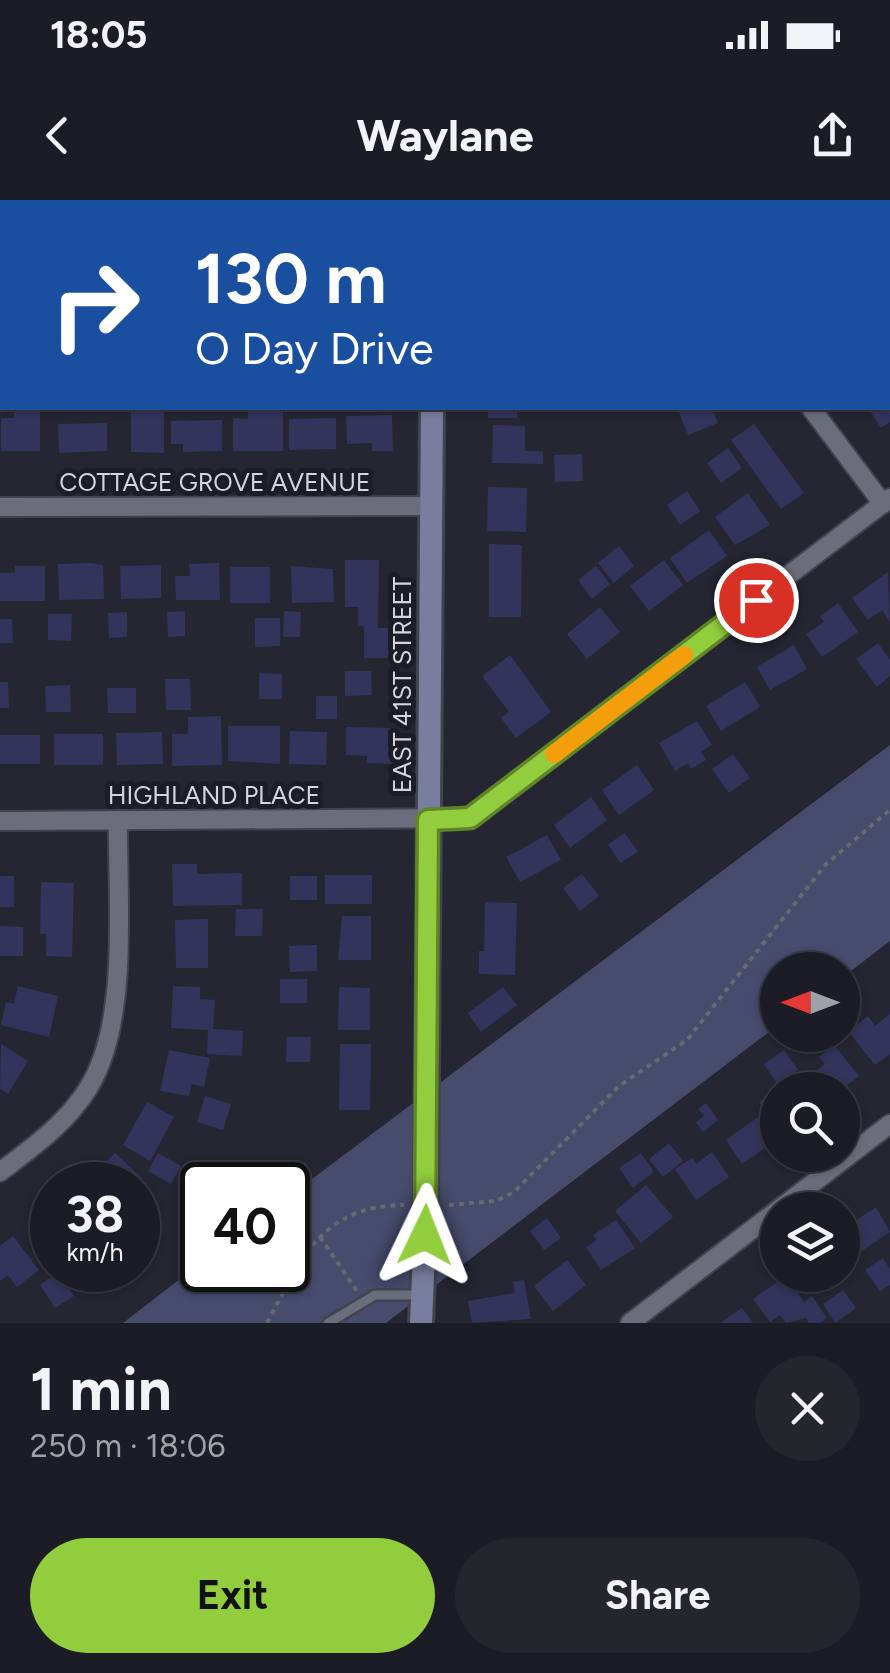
<!DOCTYPE html>
<html lang="en">
<head>
<meta charset="utf-8">
<style>
	body { margin:0; font-family:Figtree,sans-serif; background:#25252e; color:#f1f3f6; height:100vh; display:flex; flex-direction:column; font-size:38px; white-space:nowrap }
	* { box-sizing:border-box; margin:0 }
	p { font-size:32px; color:#a0a1a7 }
	.icon { flex:none; width:55px; height:55px; fill:none; stroke:currentColor; stroke-width:2; stroke-linecap:round; stroke-linejoin:round }
	.map { position:relative; height:1123px; overflow:hidden }
	.details { display:flex; flex-direction:column; background:#1c1c26; flex:1 }
	.details>* { flex:none }
	.banner { position:absolute; left:0px; top:0px; width:890px; height:210px; box-shadow:0 2px 8px #0004,0 0 0 2px #3a3a43; background:#1a4fa0; color:#fff; overflow:hidden }
	.needle { width:65px; rotate:270deg }
	.controls { position:absolute; left:760px; top:752px; display:grid; gap:20px }
	.controls a { display:grid; place-items:center; width:100px; height:100px; border-radius:50%; background:#1c1c26; box-shadow:0 2px 8px #0004,0 0 0 2px #3a3a43; font-size:50px }
	.speed { position:absolute; left:30px; top:962px; display:flex; gap:20px; font-size:50px; font-weight:700; text-align:center }
	.speed>* { display:grid; place-content:center; width:130px; height:130px; border-radius:50%; background:#1c1c26; box-shadow:0 2px 8px #0004,0 0 0 2px #3a3a43; line-height:1 }
	.speed small { font-size:25px; font-weight:400 }
	.speed .limit { border:5px solid #111; border-radius:15px; background:#fff; color:#111 }
	.pin { position:absolute; display:grid; place-items:center; width:85px; height:85px; color:#fff; margin:-42px; border:5px solid #fff; border-radius:50%; box-shadow:0 2px 10px #0007 }
	.me { position:absolute; width:110px; margin:-55px; rotate:2deg; stroke-linejoin:round; filter:drop-shadow(0 0 8px #0008) }
	.turn { display:flex; align-items:center; gap:35px; height:210px; padding:0 30px; font-size:45px }
	.turn .icon { width:130px; height:130px; stroke-width:2.5 }
	.turn b { display:block; font-size:70px; line-height:85px }
	.round { display:grid; place-items:center; flex:none; width:105px; height:105px; border-radius:52px; background:#25252e }
	.headline { display:flex; align-items:center; justify-content:space-between; height:170px; padding:0 30px }
	h1 { font-size:60px; font-weight:700; line-height:75px }
	.button { display:flex; gap:20px; margin-top:auto; padding:20px 30px }
	.button a { flex:1; height:115px; border-radius:60px; background:#92cd3e; color:#111; font-size:40px; font-weight:700; line-height:115px; text-align:center }
	.button a+a { background:#25252e; color:#f1f3f6 }
	.status { display:flex; justify-content:space-between; align-items:center; height:70px; padding:0 50px; background:#1c1c26; direction:ltr }
	.status svg { height:28px; fill:currentColor }
	header { display:flex; justify-content:space-between; align-items:center; height:130px; padding:0 30px; background:#1c1c26; font-size:45px; font-weight:700 }
	.map>svg:first-child { display:block }
	.green { fill:#474b6c }
	.building { fill:#32345c }
	.lines { fill:none; stroke-linecap:round; stroke-linejoin:round }
	.lane-casing { stroke:#41434d; stroke-width:14 }
	.street-casing { stroke:#41434d; stroke-width:22 }
	.secondary-casing { stroke:#41434d; stroke-width:28 }
	.path { stroke:#676872; stroke-width:4; stroke-dasharray:5 5; stroke-linecap:butt }
	.lane { stroke:#6b6d7c; stroke-width:9 }
	.street { stroke:#6b6d7c; stroke-width:18 }
	.secondary { stroke:#7a7e9e; stroke-width:22 }
	.route-casing { stroke:#5f8528; stroke-width:25 }
	.route { stroke:#92cd3e; stroke-width:18 }
	.slow { stroke:#f59e0b; stroke-width:18 }
	.labels { text-anchor:middle; dominant-baseline:central; stroke-width:10; stroke-linejoin:round; paint-order:stroke }
	.street-label { font-size:25px; fill:#d4d6de; stroke:#1b1d28 }
</style>
</head>
<body>
<div class="status"><b>18:05</b><svg viewBox="0 0 49 12"><path d="M0 12V9h3v3zM5 12V6h3v6zM10 12V3h3v9zM15 12V0h3v12zM26 1h20v11H26zM47 4h2v5h-2z"/></svg></div>
<header><svg class="icon" aria-label="back" viewBox="0 0 24 24"><path d="M15 5l-7 7 7 7"/></svg>Waylane<svg class="icon" aria-label="share" viewBox="0 0 24 24"><path d="M12 15V3M7 8l5-5 5 5M5 13v7h14v-7"/></svg></header>
<div class="map">
<svg width="890" height="1123" viewBox="0 0 890 1123">
	<rect width="100%" height="100%" fill="#252632"/>
	<path class="green" d="M 890,545 L 890,741 L 843,777 L 842,770 L 778,770 L 777,826 L 386,1123 L 123,1123 L 202,1062 L 202,1070 L 288,1070 L 288,997 Z"/>
	<path class="building" d="M 248,208 L 283,208 L 283,251 L 233,251 L 233,218 L 248,219 Z
		M 488,208 L 517,208 L 517,218 L 488,218 Z
		M 677,208 L 712,208 L 718,223 L 688,235 Z
		M 868,208 L 890,208 L 890,222 L 881,228 Z
		M 14,212 L 40,212 L 40,251 L 1,251 L 1,218 L 14,218 Z
		M 131,212 L 164,212 L 164,253 L 131,252 Z
		M 392,215 L 393,251 L 372,251 L 372,243 L 347,244 L 346,216 Z
		M 336,218 L 336,249 L 289,250 L 289,219 Z
		M 222,220 L 222,251 L 183,252 L 183,244 L 171,244 L 171,221 Z
		M 107,223 L 107,251 L 59,253 L 58,224 Z
		M 754,224 L 804,293 L 781,309 L 731,240 Z
		M 493,225 L 525,226 L 525,251 L 543,251 L 543,264 L 492,263 Z
		M 728,248 L 742,268 L 721,283 L 707,263 Z
		M 582,254 L 583,281 L 555,282 L 554,255 Z
		M 488,287 L 527,288 L 526,332 L 487,331 Z
		M 687,291 L 700,311 L 680,325 L 667,305 Z
		M 748,293 L 770,325 L 735,345 L 715,317 Z
		M 709,330 L 727,356 L 687,383 L 670,358 Z
		M 489,344 L 522,345 L 521,417 L 489,417 Z
		M 619,346 L 634,366 L 614,383 L 598,363 Z
		M 345,360 L 379,360 L 378,428 L 391,428 L 391,458 L 364,458 L 364,426 L 358,426 L 358,407 L 345,407 Z
		M 664,360 L 683,385 L 649,411 L 630,386 Z
		M 90,363 L 103,365 L 104,399 L 59,400 L 58,364 Z
		M 219,363 L 220,400 L 176,400 L 175,376 L 190,376 L 189,364 Z
		M 161,365 L 161,398 L 121,399 L 120,366 Z
		M 15,366 L 45,366 L 45,401 L 0,401 L 0,373 L 15,373 Z
		M 291,366 L 333,369 L 334,402 L 292,403 Z
		M 596,366 L 610,384 L 592,399 L 578,380 Z
		M 230,367 L 270,367 L 270,403 L 230,403 Z
		M 888,372 L 890,422 L 882,410 L 868,420 L 852,398 Z
		M 838,403 L 858,432 L 822,457 L 806,434 L 824,422 L 820,416 Z
		M 600,407 L 620,432 L 587,459 L 567,434 Z
		M 185,411 L 185,436 L 168,437 L 167,412 Z
		M 284,411 L 301,412 L 300,437 L 283,437 Z
		M 127,412 L 127,437 L 109,438 L 108,413 Z
		M 48,414 L 72,414 L 71,441 L 48,440 Z
		M 255,418 L 280,418 L 280,446 L 255,447 Z
		M 0,419 L 12,419 L 13,443 L 0,443 Z
		M 878,443 L 890,460 L 890,476 L 877,487 L 856,459 Z
		M 794,445 L 807,469 L 770,490 L 757,467 Z
		M 510,455 L 551,512 L 516,538 L 501,518 L 509,512 L 482,476 Z
		M 345,471 L 371,471 L 372,495 L 345,496 Z
		M 259,473 L 282,474 L 282,499 L 259,499 Z
		M 165,479 L 190,479 L 191,510 L 166,510 Z
		M 0,482 L 8,482 L 9,508 L 0,508 Z
		M 745,482 L 760,507 L 721,531 L 706,506 Z
		M 70,485 L 71,512 L 46,512 L 45,486 Z
		M 107,488 L 136,488 L 136,513 L 108,513 Z
		M 316,496 L 337,496 L 337,519 L 316,519 Z
		M 221,516 L 222,565 L 172,566 L 172,534 L 188,534 L 188,517 Z
		M 697,521 L 712,545 L 701,552 L 706,560 L 691,569 L 688,563 L 675,571 L 659,543 Z
		M 228,526 L 280,526 L 280,564 L 228,561 Z
		M 346,527 L 392,528 L 392,564 L 367,563 L 367,556 L 346,555 Z
		M 290,531 L 327,532 L 326,565 L 289,564 Z
		M 162,532 L 163,564 L 117,565 L 116,533 Z
		M 54,534 L 103,534 L 103,565 L 54,565 Z
		M 0,535 L 40,535 L 40,564 L 0,564 Z
		M 733,554 L 750,578 L 729,593 L 712,569 Z
		M 637,565 L 654,590 L 619,615 L 602,590 Z
		M 591,597 L 607,620 L 570,648 L 554,625 Z
		M 625,633 L 638,652 L 620,663 L 608,644 Z
		M 547,635 L 561,660 L 520,682 L 506,657 Z
		M 172,664 L 197,664 L 197,674 L 242,673 L 242,705 L 173,706 Z
		M 582,674 L 599,696 L 580,711 L 563,688 Z
		M 325,675 L 372,675 L 372,704 L 325,704 Z
		M 0,676 L 14,676 L 14,707 L 0,707 Z
		M 290,676 L 317,676 L 317,700 L 290,700 Z
		M 41,682 L 74,683 L 72,757 L 46,756 L 46,734 L 40,734 Z
		M 485,702 L 517,703 L 515,775 L 479,774 L 479,751 L 484,751 Z
		M 236,709 L 263,709 L 262,736 L 235,736 Z
		M 342,716 L 371,716 L 371,760 L 338,760 Z
		M 208,719 L 208,768 L 176,768 L 175,720 Z
		M 0,726 L 23,727 L 23,756 L 0,756 Z
		M 317,745 L 317,771 L 290,772 L 289,746 Z
		M 280,779 L 307,779 L 307,803 L 280,803 Z
		M 18,786 L 58,796 L 49,837 L 1,825 L 6,802 L 14,804 Z
		M 173,786 L 200,787 L 200,799 L 215,800 L 213,829 L 243,831 L 242,856 L 207,854 L 208,830 L 171,828 Z
		M 339,787 L 370,788 L 370,830 L 338,830 Z
		M 503,787 L 517,805 L 481,832 L 468,813 Z
		M 890,814 L 890,854 L 875,865 L 848,831 L 868,816 L 875,826 Z
		M 287,837 L 311,837 L 310,862 L 286,862 Z
		M 1,844 L 28,861 L 8,894 L 0,889 Z
		M 340,844 L 371,844 L 370,910 L 339,910 Z
		M 834,845 L 859,876 L 841,890 L 819,890 L 808,877 L 825,864 L 819,857 Z
		M 169,850 L 210,858 L 204,887 L 192,884 L 189,896 L 160,891 Z
		M 784,850 L 798,870 L 778,885 L 764,864 Z
		M 778,890 L 778,932 L 759,902 Z
		M 205,896 L 231,904 L 223,930 L 197,922 Z
		M 147,902 L 174,917 L 150,961 L 123,945 Z
		M 706,903 L 718,920 L 703,932 L 696,922 L 704,916 L 698,909 Z
		M 758,917 L 775,941 L 742,964 L 726,940 Z
		M 669,943 L 683,961 L 663,977 L 649,959 Z
		M 712,952 L 729,977 L 696,1000 L 675,969 L 692,958 L 696,964 Z
		M 115,953 L 143,979 L 137,985 L 92,985 L 102,975 L 98,971 Z
		M 158,953 L 181,966 L 171,984 L 148,971 Z
		M 641,953 L 654,972 L 633,988 L 619,968 Z
		M 646,985 L 673,1017 L 641,1043 L 615,1011 Z
		M 52,1006 L 52,1043 L 35,1020 Z
		M 876,1007 L 890,1032 L 859,1053 L 843,1029 Z
		M 547,1018 L 561,1038 L 544,1050 L 530,1031 Z
		M 616,1020 L 635,1048 L 601,1070 L 586,1047 L 597,1040 L 593,1035 Z
		M 13,1036 L 39,1070 L 17,1087 L 8,1075 L 0,1081 L 0,1046 Z
		M 883,1058 L 890,1069 L 890,1085 L 880,1091 L 865,1070 Z
		M 567,1060 L 586,1085 L 553,1111 L 534,1086 Z
		M 62,1070 L 94,1070 L 97,1074 L 77,1089 Z
		M 59,1072 L 74,1096 L 55,1108 L 40,1085 Z
		M 786,1076 L 804,1102 L 812,1096 L 827,1118 L 820,1123 L 809,1123 L 806,1118 L 786,1123 L 780,1115 L 770,1122 L 753,1099 Z
		M 524,1080 L 531,1119 L 472,1123 L 468,1101 L 515,1093 L 513,1082 Z
		M 843,1090 L 856,1108 L 835,1123 L 823,1104 Z
		M 742,1108 L 753,1123 L 720,1123 Z"/>
	<g class="lines">
		<defs>
			<path id="lane" d="M 328,1123 L 375,1095 L 422,1095"/>
			<path id="street" d="M 758,2 L 758,0
				M 811,208 L 883,304
				M 0,307 L 430,306
				M 0,621 L 470,618 L 890,298
				M 0,972 C 33,947 67,923 89,887 C 130,820 117,698 118,620
				M 630,1123 L 890,924"/>
			<path id="secondary" d="M 435,2 L 435,0
				M 421,1123 L 426,1005 L 432,208"/>
		</defs>
		<use href="#lane" class="lane-casing"/>
		<use href="#street" class="street-casing"/>
		<use href="#secondary" class="secondary-casing"/>
		<path class="path" d="M 449,1005 L 496,1001 L 514,992 L 619,886 L 687,840 L 826,664 L 890,610
			M 320,1037 L 357,1091
			M 267,1123 C 302,1058 321,1006 404,1005"/>
		<use href="#lane" class="lane"/>
		<use href="#street" class="street"/>
		<use href="#secondary" class="secondary"/>
	</g>
	<g class="lines">
		<defs>
			<path id="route" d="M 425,1035 L 428,620 L 470,618 L 756,400"/>
		</defs>
		<use href="#route" class="route-casing"/>
		<use href="#route" class="route"/>
		<path class="slow" d="M 554,554 L 684,455"/>
	</g>
	<g class="labels">
		<g class="street-label">
			<text x="215" y="282">COTTAGE GROVE AVENUE</text>
			<text transform="translate(402 485) rotate(-90)">EAST 41ST STREET</text>
			<text x="214" y="595">HIGHLAND PLACE</text>
		</g>
	</g>
</svg>
<div class="controls">
<a><svg class="needle" viewBox="-14 -14 28 28"><path d="M0-13l5 13h-10z" fill="#e53935"/><path d="M0 13l5-13h-10z" fill="#a0a1a7"/></svg></a>
<a><svg class="icon" aria-label="search" viewBox="0 0 24 24"><circle cx="10" cy="10" r="6"/><path d="M15 15l6 6"/></svg></a>
<a><svg class="icon" aria-label="layers" viewBox="0 0 24 24"><path d="M12 4l9 5-9 5-9-5zM3 14l9 5 9-5"/></svg></a>
</div>
<div class="speed"><div>38<small>km/h</small></div><div class="limit">40</div></div>
<div class="pin" style="left:756px;top:400px;background:#d93025"><svg class="icon" aria-label="arrive" viewBox="0 0 24 24"><path d="M6 21V4h12l-3 4 3 4H6"/></svg></div>
<svg class="me" style="left:425px;top:1035px" viewBox="-20 -20 40 40"><path d="M0-17L14 15 0 8-14 15z" fill="#92cd3e" stroke="#fff" stroke-width="4"/></svg>
<div class="banner">
<div class="turn"><svg class="icon" aria-label="right" viewBox="0 0 24 24"><path d="M7 20v-9h11M14 6l5 5-5 5"/></svg><div><b>130 m</b>O Day Drive</div></div>
</div>
</div>
<section class="details">
<div class="headline"><div><h1>1 min</h1><p>250 m · 18:06</p></div><a class="round"><svg class="icon" aria-label="close" viewBox="0 0 24 24"><path d="M6 6l12 12M18 6L6 18"/></svg></a></div>
<div class="button"><a>Exit</a><a>Share</a></div>
</section>
</body>
</html>
